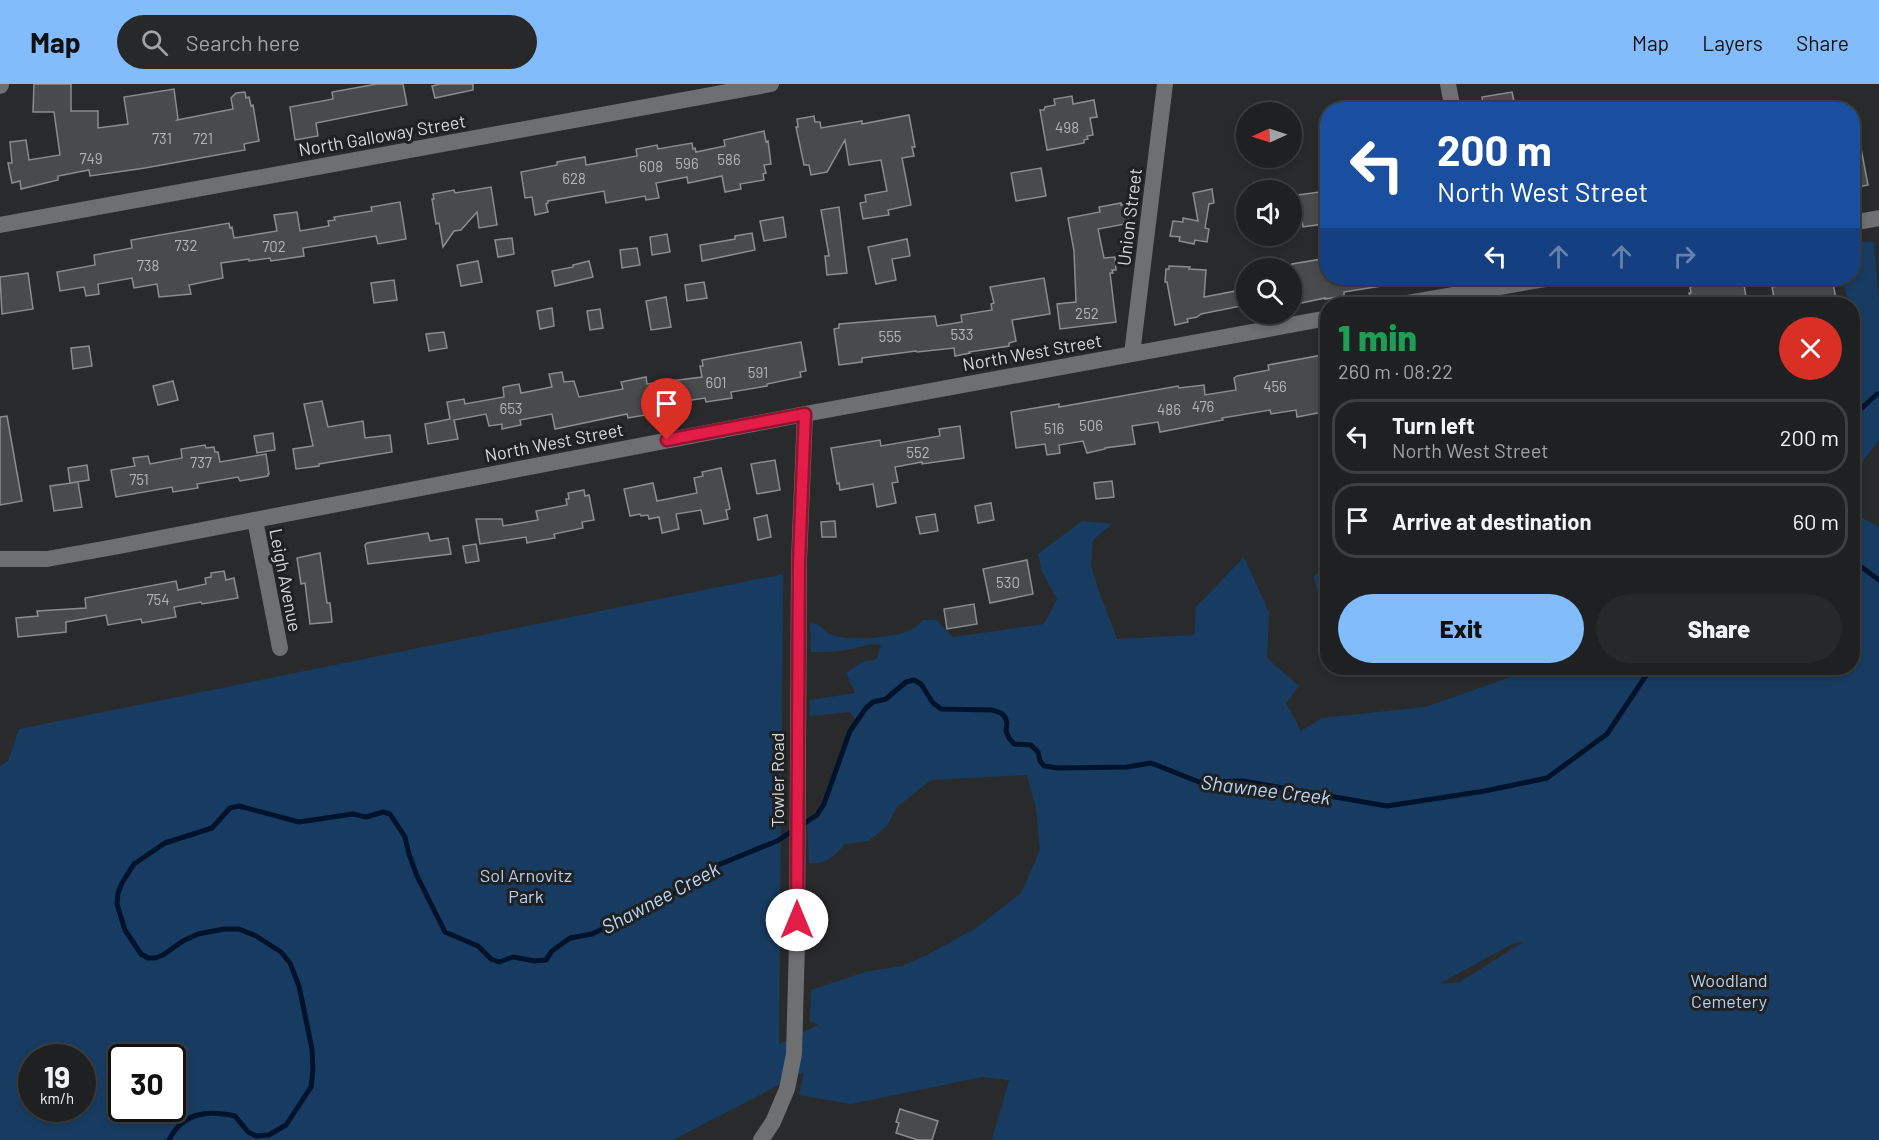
<!DOCTYPE html>
<html lang="en">
<head>
<meta charset="utf-8">
<style>
	body { margin:0; font-family:Barlow,sans-serif; background:#26282a; color:#f1f3f6; height:100vh; display:flex; flex-direction:column; font-size:22px; white-space:nowrap }
	* { box-sizing:border-box; margin:0 }
	p { font-size:20px; color:#a1a3a5 }
	.icon { flex:none; width:33px; height:33px; fill:none; stroke:currentColor; stroke-width:2; stroke-linecap:round; stroke-linejoin:round }
	.map { position:relative; flex:1; overflow:hidden }
	.panel { position:absolute; left:1320px; top:213px; width:540px; height:378px; display:flex; flex-direction:column; background:#1e2021; border-radius:24px; box-shadow:0 3px 9px #0003,0 0 0 2px #3c3e3f }
	.panel>* { flex:none }
	.guide { position:absolute; left:1320px; top:18px; width:540px; height:183px; border-radius:24px; box-shadow:0 3px 9px #0003,0 0 0 2px #3c3e3f; background:#1a4fa0; color:#fff; overflow:hidden }
	.needle { width:39px; rotate:267deg }
	.fabs { position:absolute; left:1236px; top:18px; display:grid; gap:12px }
	.fabs a { display:grid; place-items:center; width:66px; height:66px; border-radius:50%; background:#1e2021; box-shadow:0 3px 9px #0003,0 0 0 2px #3c3e3f; font-size:30px }
	.speed { position:absolute; left:18px; top:960px; display:flex; gap:12px; font-size:30px; font-weight:700; text-align:center }
	.speed>* { display:grid; place-content:center; width:78px; height:78px; border-radius:50%; background:#1e2021; box-shadow:0 3px 9px #0003,0 0 0 2px #3c3e3f; line-height:1 }
	.speed small { font-size:15px; font-weight:400 }
	.speed .limit { border:3px solid #111; border-radius:9px; background:#fff; color:#111 }
	.pin { position:absolute; display:grid; place-items:center; width:51px; height:51px; color:#fff; margin:-62px -26px; border-radius:50% 50% 50% 0; rotate:-45deg; box-shadow:0 0 6px #0007 }
	.pin .icon { rotate:45deg }
	.me { position:absolute; width:66px; margin:-33px; rotate:0deg; stroke-linejoin:round; filter:drop-shadow(0 0 4px #0008) }
	.turn { display:flex; align-items:center; gap:21px; height:126px; padding:0 18px; font-size:27px }
	.turn .icon { width:78px; height:78px; stroke-width:2.5 }
	.turn b { display:block; font-size:42px; line-height:51px }
	.lanes { display:flex; align-items:center; height:57px; padding:0 18px; background:#0003; justify-content:center; gap:30px; direction:ltr }
	.lanes .off { opacity:.35 }
	.round { display:grid; place-items:center; flex:none; width:63px; height:63px; border-radius:32px; background:#26282a }
	.summary { display:flex; align-items:center; justify-content:space-between; height:102px; padding:0 18px }
	h1 { font-size:36px; font-weight:800; line-height:45px; color:#1e9e55 }
	.action { display:flex; gap:12px; margin-top:auto; padding:12px 18px }
	.action a { flex:1; height:69px; border-radius:36px; background:#82bcfa; color:#111; font-size:24px; font-weight:800; line-height:69px; text-align:center }
	.action a+a { background:#26282a; color:#f1f3f6 }
	ul { padding:0; list-style:none }
	li { display:flex; align-items:center; gap:18px; height:75px; margin:0 12px 9px; padding:0 6px; border:3px solid #3c3e3f; border-radius:24px }
	li div { flex:1 }
	li b { display:block; font-size:22px }
	li em { font-style:normal }
	header { display:flex; align-items:center; gap:36px; box-sizing:border-box; height:84px; padding:0 30px; background:#82bcfa; color:#111 }
	header strong { font-size:28px }
	nav { display:flex; gap:33px; margin-inline-start:auto; font-size:21px }
	.search { width:420px; height:54px; background:#26282a; display:flex; align-items:center; gap:15px; box-sizing:border-box; padding:0 21px; border-radius:33px; color:#a1a3a5; font-size:22px }
	.map>svg:first-child { display:block }
	.green { fill:#183c61; fill-rule:evenodd }
	.lines { fill:none; stroke-linecap:round; stroke-linejoin:round }
	.stream { stroke:#00132d; stroke-width:5 }
	.building { fill:#484a4c; stroke:#8a8c8e; stroke-width:1.5 }
	.street { stroke:#6d6f71; stroke-width:16 }
	.secondary { stroke:#6d6f71; stroke-width:18 }
	.route-casing { stroke:#92132f; stroke-width:15 }
	.route { stroke:#e11d48; stroke-width:10 }
	.labels { text-anchor:middle; dominant-baseline:central; stroke-width:6; stroke-linejoin:round; paint-order:stroke }
	.number-label { font-size:15px; fill:#b4b5b6 }
	.street-label { font-size:18px; fill:#d8d9da; stroke:#1f2022 }
	.park-label { font-size:18px; fill:#b4d0ef; stroke:#1f2022 }
	.water-label { font-size:20px; font-style:italic; fill:#bbd7f6; stroke:#1f2022 }
</style>
</head>
<body>
<header>
<strong>Map</strong>
<div class="search"><svg class="icon" aria-label="search" viewBox="0 0 24 24"><circle cx="10" cy="10" r="6"/><path d="M15 15l6 6"/></svg>Search here</div>
<nav><a>Map</a><a>Layers</a><a>Share</a></nav>
</header>
<div class="map">
<svg width="1879" height="1056" viewBox="0 0 1879 1056">
	<rect width="100%" height="100%" fill="#282a2c"/>
	<path class="green" d="M 1855,157 L 1874,158 L 1879,217 L 1879,356 L 1853,390 L 1852,220 L 1849,220 L 1842,194 L 1852,194 L 1853,159 Z
		M 1853,429 L 1879,443 L 1879,1056 L 992,1056 L 1009,996 L 982,993 L 851,1020 L 799,1011 L 804,988 L 673,1056 L 0,1056 L 0,682 L 8,677 L 19,645 L 783,490 L 779,960 L 818,941 L 810,937 L 811,906 L 865,888 L 902,882 L 927,871 L 976,844 L 1021,809 L 1040,766 L 1036,724 L 1027,691 L 931,696 L 897,723 L 887,742 L 869,757 L 845,760 C 835,772 826,781 809,779 L 807,737 L 817,731 L 824,720 L 850,647 L 856,636 L 850,628 L 810,632 L 810,616 L 855,609 L 846,589 L 862,578 L 877,575 L 881,561 C 867,558 854,566 840,567 C 830,568 820,568 811,568 L 810,539 C 825,541 820,545 830,550 C 844,558 899,554 912,545 C 916,543 920,539 923,536 L 936,536 L 953,553 L 1044,540 L 1057,515 L 1042,488 L 1038,470 L 1082,437 L 1112,440 L 1093,456 L 1091,481 L 1098,505 L 1117,555 L 1194,551 L 1196,523 L 1244,473 L 1269,529 L 1267,574 L 1299,602 L 1286,619 L 1301,647 L 1322,634 L 1425,623 L 1537,584 L 1852,584 ZM 1523,858 L 1460,898 L 1439,900 L 1514,859 ZM 32,974 L 82,974 L 82,1024 L 32,1024 ZM 122,974 L 172,974 L 172,1024 L 122,1024 Z
		M 1327,482 L 1327,507 L 1317,507 L 1314,492 Z"/>
	<g class="lines">
		<path class="stream" d="M 1852,333 L 1877,310
			M 1852,476 L 1879,496
			M 802,741 L 817,731 L 824,720 L 850,647 L 866,624 L 873,618 L 886,615 L 906,598 L 914,596 L 921,600 L 933,619 L 941,625 L 992,626 L 1001,629 L 1005,633 L 1007,639 L 1006,647 L 1009,654 L 1014,660 L 1031,661 L 1038,668 L 1040,677 L 1044,682 L 1058,684 L 1127,683 L 1151,679 L 1199,698 L 1243,697 L 1387,722 L 1485,707 L 1547,694 L 1607,650 L 1651,584
			M 169,1056 C 183,1028 207,1026 235,1032 L 248,1048 L 256,1052 L 269,1051 L 286,1041 L 311,1003 L 313,986 L 312,965 L 299,902 L 290,879 L 281,868 L 256,852 L 239,845 L 224,845 L 198,850 L 183,857 L 163,871 L 155,874 L 148,874 L 141,870 L 125,846 L 117,820 L 118,809 L 122,799 L 134,780 L 165,759 L 212,744 L 230,724 L 239,722 L 299,738 L 353,730 L 366,733 L 383,728 L 390,730 L 405,753 L 409,770 L 417,792 L 445,848 L 478,862 L 491,875 L 499,878 L 513,873 L 535,877 L 546,876 L 552,867 L 570,854 L 592,850 L 648,823 L 684,804 L 701,788 L 777,757 L 794,746"/>
	</g>
	<path class="building" d="M 34,0 L 71,0 L 71,27 L 98,27 L 98,44 L 128,40 L 124,13 L 174,5 L 178,35 L 177,36 L 233,25 L 231,14 L 236,9 L 245,8 L 246,14 L 249,13 L 251,22 L 253,21 L 259,57 L 244,60 L 245,66 L 145,84 L 90,92 L 89,86 L 58,92 L 58,96 L 21,105 L 20,97 L 12,99 L 8,79 L 12,79 L 10,58 L 26,56 L 29,76 L 60,71 L 54,28 L 33,28 Z
		M 377,0 L 403,0 L 407,21 L 316,39 L 318,52 L 295,56 L 290,23 L 333,15 L 332,8 Z
		M 440,0 L 473,0 L 473,6 L 435,14 L 432,2 Z
		M 1512,8 L 1516,26 L 1484,26 L 1482,13 Z
		M 1072,12 L 1073,20 L 1094,16 L 1097,33 L 1090,34 L 1093,51 L 1087,52 L 1088,55 L 1084,56 L 1084,59 L 1047,66 L 1040,26 L 1044,26 L 1045,23 L 1055,21 L 1054,15 Z
		M 909,31 L 915,63 L 912,63 L 914,72 L 902,74 L 911,121 L 888,126 L 889,131 L 863,135 L 860,119 L 866,118 L 865,111 L 887,107 L 881,76 L 849,81 L 845,56 L 827,88 L 811,91 L 809,81 L 804,81 L 796,43 L 798,43 L 797,35 L 814,32 L 815,38 L 820,38 L 821,44 L 862,37 L 862,40 Z
		M 764,47 L 766,58 L 768,57 L 771,80 L 764,81 L 766,89 L 763,90 L 764,96 L 740,100 L 741,105 L 725,108 L 722,92 L 688,99 L 687,93 L 656,99 L 659,114 L 646,116 L 645,112 L 606,119 L 604,107 L 548,117 L 548,119 L 546,120 L 548,128 L 535,131 L 532,113 L 525,114 L 521,88 L 557,81 L 557,78 L 585,73 L 586,81 L 637,72 L 636,65 L 657,61 L 658,65 L 692,59 L 693,65 L 695,64 L 696,68 L 725,62 L 724,56 Z
		M 1852,54 L 1859,54 L 1868,101 L 1852,104 Z
		M 1041,84 L 1046,112 L 1016,117 L 1011,89 Z
		M 491,103 L 497,141 L 479,144 L 477,128 L 461,146 L 454,147 L 443,163 L 439,139 L 436,140 L 432,115 L 434,115 L 433,110 L 454,106 L 455,109 Z
		M 1212,105 L 1214,119 L 1209,120 L 1205,144 L 1209,145 L 1207,158 L 1195,156 L 1194,160 L 1179,157 L 1180,153 L 1170,152 L 1173,137 L 1183,138 L 1183,134 L 1198,137 L 1193,109 Z
		M 1319,108 L 1323,140 L 1303,143 L 1298,111 Z
		M 400,118 L 406,155 L 378,160 L 376,152 L 303,164 L 304,172 L 271,177 L 270,174 L 249,177 L 249,175 L 221,179 L 223,194 L 189,201 L 191,210 L 159,213 L 157,200 L 134,204 L 132,194 L 98,200 L 99,210 L 86,212 L 84,203 L 60,207 L 57,188 L 95,181 L 94,171 L 132,164 L 131,156 L 229,139 L 230,144 L 232,143 L 234,154 L 277,147 L 274,131 L 297,128 L 300,147 L 329,142 L 328,137 L 335,136 L 334,133 L 372,127 L 371,123 Z
		M 1121,119 L 1121,121 L 1126,120 L 1129,137 L 1124,138 L 1125,140 L 1098,145 L 1104,174 L 1115,173 L 1116,186 L 1112,186 L 1113,189 L 1110,189 L 1116,238 L 1060,245 L 1057,220 L 1076,218 L 1074,167 L 1068,134 L 1100,128 L 1099,123 Z
		M 839,123 L 847,189 L 827,191 L 825,172 L 829,172 L 821,126 Z
		M 783,133 L 786,153 L 764,157 L 760,137 Z
		M 752,149 L 755,166 L 702,177 L 700,161 L 735,155 L 735,152 Z
		M 667,150 L 670,168 L 652,171 L 650,153 Z
		M 512,154 L 514,170 L 498,173 L 495,156 Z
		M 907,155 L 910,172 L 892,175 L 896,196 L 876,200 L 868,163 Z
		M 637,164 L 640,181 L 622,184 L 620,166 Z
		M 1328,174 L 1328,194 L 1387,194 L 1387,201 L 1344,208 L 1344,212 L 1325,215 L 1325,214 L 1292,221 L 1292,180 Z
		M 478,177 L 482,198 L 461,202 L 457,181 Z
		M 589,177 L 593,193 L 555,202 L 552,187 L 573,183 L 573,181 Z
		M 1169,182 L 1190,183 L 1189,185 L 1206,186 L 1204,213 L 1246,205 L 1246,221 L 1201,230 L 1197,233 L 1187,235 L 1188,238 L 1175,241 L 1167,198 L 1165,198 L 1166,185 L 1169,185 Z
		M 28,189 L 33,225 L 2,230 L 0,193 Z
		M 1044,194 L 1050,230 L 1012,236 L 1016,257 L 1009,259 L 1009,262 L 969,268 L 970,269 L 955,272 L 954,264 L 917,268 L 916,267 L 862,274 L 862,278 L 839,281 L 834,245 L 839,244 L 839,240 L 935,232 L 937,242 L 962,238 L 961,231 L 992,226 L 991,220 L 994,219 L 990,203 Z
		M 1736,194 L 1743,194 L 1747,220 L 1691,220 L 1689,209 L 1691,209 L 1690,203 Z
		M 1826,194 L 1832,194 L 1837,220 L 1775,220 L 1772,203 Z
		M 394,196 L 397,216 L 374,219 L 371,199 Z
		M 704,198 L 707,214 L 687,217 L 685,201 Z
		M 666,213 L 671,243 L 651,246 L 646,217 Z
		M 552,224 L 554,242 L 540,245 L 537,227 Z
		M 600,225 L 603,244 L 590,246 L 587,227 Z
		M 444,248 L 447,264 L 429,267 L 426,250 Z
		M 801,258 L 806,287 L 800,288 L 801,293 L 767,300 L 767,302 L 731,308 L 732,314 L 706,318 L 705,314 L 678,318 L 679,319 L 651,323 L 652,330 L 628,334 L 627,330 L 555,345 L 552,330 L 520,336 L 521,341 L 502,345 L 502,340 L 489,342 L 486,330 L 454,336 L 458,355 L 428,360 L 425,340 L 450,335 L 447,318 L 464,315 L 465,320 L 504,313 L 503,303 L 519,300 L 521,309 L 552,303 L 549,290 L 562,288 L 564,298 L 574,297 L 579,313 L 623,305 L 621,298 L 646,293 L 647,300 L 702,293 L 700,282 L 703,282 L 702,276 Z
		M 89,262 L 92,282 L 73,285 L 71,264 Z
		M 1328,270 L 1328,327 L 1297,333 L 1296,326 L 1271,330 L 1270,326 L 1222,334 L 1223,336 L 1160,348 L 1158,338 L 1132,342 L 1135,360 L 1105,364 L 1105,365 L 1087,369 L 1083,357 L 1059,361 L 1060,369 L 1047,371 L 1045,360 L 1016,364 L 1011,328 L 1059,320 L 1059,323 L 1178,302 L 1179,304 L 1204,301 L 1205,311 L 1236,306 L 1234,294 L 1237,292 L 1269,286 L 1268,281 Z
		M 173,297 L 178,316 L 158,321 L 153,302 Z
		M 322,317 L 328,343 L 363,337 L 365,354 L 390,351 L 392,368 L 319,380 L 319,382 L 296,385 L 293,365 L 313,362 L 304,320 Z
		M 7,332 L 22,417 L 0,421 L 0,333 Z
		M 960,342 L 964,374 L 922,380 L 922,378 L 895,383 L 898,398 L 892,399 L 896,419 L 877,423 L 873,400 L 840,406 L 839,399 L 837,400 L 831,364 L 880,356 L 881,362 L 940,352 L 939,345 Z
		M 273,349 L 275,366 L 257,369 L 254,352 Z
		M 205,361 L 206,364 L 214,363 L 215,368 L 218,368 L 220,378 L 266,370 L 269,390 L 268,390 L 268,392 L 240,397 L 238,393 L 197,400 L 198,404 L 173,408 L 172,403 L 116,413 L 111,386 L 135,382 L 133,374 L 148,372 L 150,380 L 182,374 L 181,365 Z
		M 775,376 L 780,406 L 757,410 L 751,380 Z
		M 87,381 L 89,396 L 70,399 L 68,384 Z
		M 721,384 L 730,425 L 726,426 L 728,435 L 704,440 L 701,426 L 676,430 L 679,445 L 662,449 L 659,433 L 649,435 L 648,431 L 641,432 L 640,430 L 630,432 L 624,405 L 653,399 L 657,417 L 697,409 L 694,394 L 703,392 L 702,388 Z
		M 1112,397 L 1114,413 L 1096,415 L 1094,399 Z
		M 78,398 L 82,423 L 54,427 L 50,402 Z
		M 584,406 L 585,412 L 589,411 L 594,436 L 582,438 L 583,444 L 554,450 L 555,454 L 531,458 L 527,459 L 526,453 L 480,460 L 476,435 L 502,435 L 503,442 L 538,436 L 536,427 L 567,421 L 566,415 L 569,415 L 568,409 Z
		M 991,419 L 994,436 L 978,439 L 975,422 Z
		M 935,430 L 938,447 L 920,450 L 916,433 Z
		M 767,431 L 771,453 L 758,456 L 754,434 Z
		M 835,437 L 836,453 L 822,453 L 821,438 Z
		M 428,449 L 430,457 L 448,454 L 451,470 L 368,480 L 365,461 L 367,459 Z
		M 476,460 L 479,477 L 466,479 L 463,462 Z
		M 320,469 L 327,519 L 330,519 L 332,538 L 310,540 L 305,499 L 301,500 L 297,474 Z
		M 1027,476 L 1033,510 L 990,519 L 983,485 Z
		M 224,487 L 226,496 L 234,494 L 238,514 L 202,520 L 201,518 L 174,523 L 176,533 L 142,539 L 141,535 L 108,541 L 106,531 L 66,538 L 66,548 L 18,553 L 16,534 L 38,532 L 37,527 L 86,524 L 85,514 L 176,497 L 178,506 L 206,500 L 205,494 L 211,493 L 211,489 Z
		M 974,520 L 977,540 L 947,545 L 944,525 Z
		M 900,1025 L 938,1037 L 932,1056 L 918,1056 L 896,1049 L 899,1039 L 896,1038 Z"/>
	<g class="lines">
		<path class="street" d="M 1448,0 L 1453,26
			M 1852,139 L 1879,134
			M 0,141 L 771,0
			M 1402,220 L 1551,194
			M 1132,270 L 1165,0
			M 255,436 L 280,564
			M 0,475 L 47,475 L 114,463 L 805,330 L 1328,234
			M 761,1056 L 773,1038 L 787,1005 L 794,970 L 797,859 L 799,477 L 805,330"/>
		<path class="secondary" d="M 0,1 L 0,0"/>
	</g>
	<g class="lines">
		<defs>
			<path id="route" d="M 667,356 L 805,330 L 799,477 L 797,836"/>
		</defs>
		<use href="#route" class="route-casing"/>
		<use href="#route" class="route"/>
	</g>
	<g class="labels">
		<g class="number-label">
			<text x="1067" y="43">498</text>
			<text x="162" y="54">731</text>
			<text x="203" y="54">721</text>
			<text x="91" y="74">749</text>
			<text x="729" y="75">586</text>
			<text x="687" y="79">596</text>
			<text x="651" y="82">608</text>
			<text x="574" y="94">628</text>
			<text x="186" y="161">732</text>
			<text x="274" y="162">702</text>
			<text x="148" y="181">738</text>
			<text x="1087" y="229">252</text>
			<text x="962" y="250">533</text>
			<text x="890" y="252">555</text>
			<text x="758" y="288">591</text>
			<text x="716" y="298">601</text>
			<text x="1275" y="302">456</text>
			<text x="1203" y="322">476</text>
			<text x="511" y="324">653</text>
			<text x="1169" y="325">486</text>
			<text x="1091" y="341">506</text>
			<text x="1054" y="344">516</text>
			<text x="918" y="368">552</text>
			<text x="201" y="378">737</text>
			<text x="139" y="395">751</text>
			<text x="1008" y="498">530</text>
			<text x="158" y="515">754</text>
		</g>
		<g class="street-label">
			<text transform="translate(382 51) rotate(-10)">North Galloway Street</text>
			<text transform="translate(1129 133) rotate(-83)">Union Street</text>
			<text transform="translate(1032 268) rotate(-10)">North West Street</text>
			<text transform="translate(554 358) rotate(-11)">North West Street</text>
			<text transform="translate(286 496) rotate(79)">Leigh Avenue</text>
			<text transform="translate(777 696) rotate(-90)">Towler Road</text>
		</g>
		<g class="park-label">
			<text x="526" y="791">Sol Arnovitz<tspan x="526" dy="21">Park</tspan></text>
			<text x="1729" y="896">Woodland<tspan x="1729" dy="21">Cemetery</tspan></text>
		</g>
		<g class="water-label">
			<text transform="translate(1266 705) rotate(7)">Shawnee Creek</text>
			<text transform="translate(660 813) rotate(-28)">Shawnee Creek</text>
		</g>
	</g>
</svg>
<div class="fabs">
<a><svg class="needle" viewBox="-14 -14 28 28"><path d="M0-13l5 13h-10z" fill="#e53935"/><path d="M0 13l5-13h-10z" fill="#a1a3a5"/></svg></a>
<a><svg class="icon" aria-label="sound" viewBox="0 0 24 24"><path d="M4 9h4l5-4v14l-5-4H4zM17 9q2 3 0 6"/></svg></a>
<a><svg class="icon" aria-label="search" viewBox="0 0 24 24"><circle cx="10" cy="10" r="6"/><path d="M15 15l6 6"/></svg></a>
</div>
<div class="speed"><div>19<small>km/h</small></div><div class="limit">30</div></div>
<div class="pin" style="left:667px;top:356px;background:#d93025"><svg class="icon" aria-label="arrive" viewBox="0 0 24 24"><path d="M6 21V4h12l-3 4 3 4H6"/></svg></div>
<svg class="me" style="left:797px;top:836px" viewBox="-20 -20 40 40"><circle r="19" fill="#fff"/><path d="M0-13L10 11 0 6-10 11z" fill="#e11d48"/></svg>
<div class="guide">
<div class="turn"><svg class="icon" aria-label="left" viewBox="0 0 24 24"><path d="M17 20v-9H6M10 6l-5 5 5 5"/></svg><div><b>200 m</b>North West Street</div></div>
<div class="lanes"><svg class="icon" aria-label="left" viewBox="0 0 24 24"><path d="M17 20v-9H6M10 6l-5 5 5 5"/></svg><svg class="icon off" aria-label="ahead" viewBox="0 0 24 24"><path d="M12 20V5M6 11l6-6 6 6"/></svg><svg class="icon off" aria-label="ahead" viewBox="0 0 24 24"><path d="M12 20V5M6 11l6-6 6 6"/></svg><svg class="icon off" aria-label="right" viewBox="0 0 24 24"><path d="M7 20v-9h11M14 6l5 5-5 5"/></svg></div>
</div>
<section class="panel">
<div class="summary"><div><h1>1 min</h1><p>260 m · 08:22</p></div><a class="round" style="background:#d93025;color:#fff"><svg class="icon" aria-label="close" viewBox="0 0 24 24"><path d="M6 6l12 12M18 6L6 18"/></svg></a></div>
<ul>
<li><svg class="icon" aria-label="left" viewBox="0 0 24 24"><path d="M17 20v-9H6M10 6l-5 5 5 5"/></svg><div><b>Turn left</b><p>North West Street</p></div><em>200 m</em></li>
<li><svg class="icon" aria-label="arrive" viewBox="0 0 24 24"><path d="M6 21V4h12l-3 4 3 4H6"/></svg><div><b>Arrive at destination</b></div><em>60 m</em></li>
</ul>
<div class="action"><a>Exit</a><a>Share</a></div>
</section>
</div>
</body>
</html>
